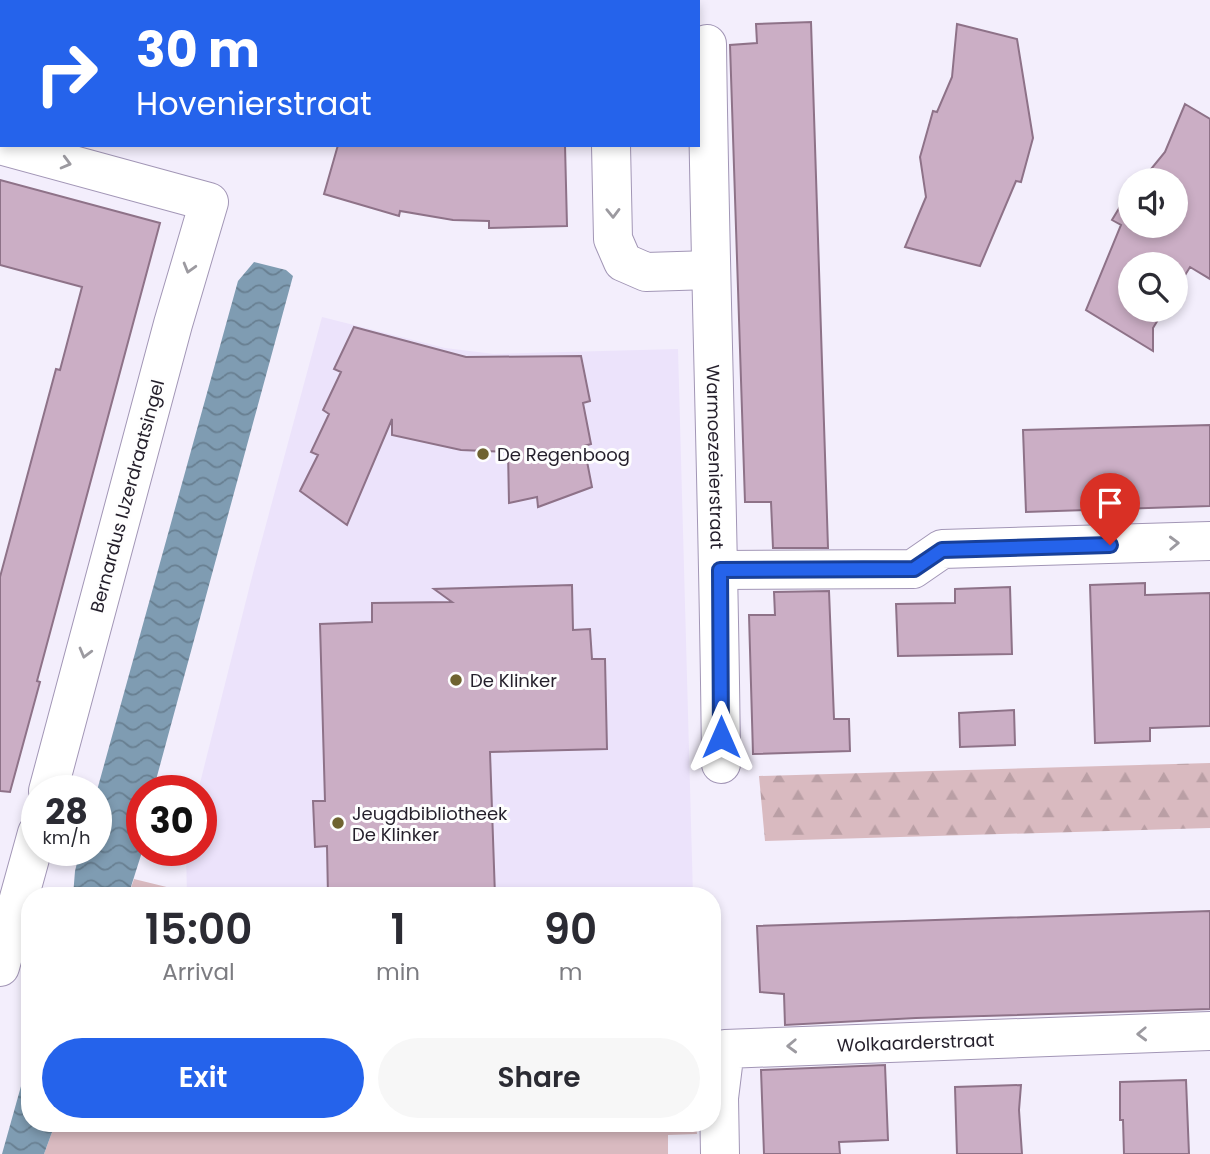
<!DOCTYPE html>
<html lang="en">
<head>
<meta charset="utf-8">
<style>
	body { margin:0; font-family:Poppins,sans-serif; background:#f7f7f7; color:#2b2b33; height:100vh; display:flex; flex-direction:column; font-size:26px; white-space:nowrap }
	* { box-sizing:border-box; margin:0 }
	p { font-size:23px; color:#7c7c81 }
	.icon { flex:none; width:38px; height:38px; fill:none; stroke:currentColor; stroke-width:2; stroke-linecap:round; stroke-linejoin:round }
	.map { position:relative; flex:1; overflow:hidden }
	.sheet { position:absolute; left:21px; top:887px; width:700px; height:245px; display:flex; flex-direction:column; background:#fff; border-radius:28px; box-shadow:0 4px 10px #0003 }
	.sheet>* { flex:none }
	.hud { position:absolute; left:0px; top:0px; width:700px; height:147px; box-shadow:0 4px 10px #0003; background:#2563eb; color:#fff; overflow:hidden }
	.tools { position:absolute; left:1118px; top:168px; display:grid; gap:14px }
	.tools a { display:grid; place-items:center; width:70px; height:70px; border-radius:50%; background:#fff; box-shadow:0 4px 10px #0003; font-size:35px }
	.speed { position:absolute; left:21px; top:775px; display:flex; gap:14px; font-size:35px; font-weight:700; text-align:center }
	.speed>* { display:grid; place-content:center; width:91px; height:91px; border-radius:50%; background:#fff; box-shadow:0 4px 10px #0003; line-height:1 }
	.speed small { font-size:18px; font-weight:400 }
	.speed .limit { border:10px solid #d22; background:#fff; color:#111 }
	.pin { position:absolute; display:grid; place-items:center; width:60px; height:60px; color:#fff; margin:-72px -30px; border-radius:50% 50% 50% 0; rotate:-45deg; box-shadow:0 0 7px #0007 }
	.pin .icon { rotate:45deg }
	.me { position:absolute; width:77px; margin:-38px; rotate:0deg; stroke-linejoin:round; filter:drop-shadow(0 0 5px #0008) }
	.turn { display:flex; align-items:center; gap:24px; height:147px; padding:0 21px; font-size:32px }
	.turn .icon { width:91px; height:91px; stroke-width:2.5 }
	.turn b { display:block; font-size:49px; line-height:60px }
	.eta { display:flex; justify-content:space-evenly; align-items:center; height:119px; text-align:center }
	.eta b { font-size:42px; font-weight:600; line-height:49px }
	.button { display:flex; gap:14px; margin-top:auto; padding:14px 21px }
	.button a { flex:1; height:80px; border-radius:42px; background:#2563eb; color:#fff; font-size:28px; font-weight:600; line-height:80px; text-align:center }
	.button a+a { background:#f7f7f7; color:#2b2b33 }
	.map>svg:first-child { display:block }
	.built { fill:#ece3fb }
	.grass { fill:#d9bac0 }
	.forest { fill:url(#forest-firs) }
	.water { fill:url(#water-waves) }
	.building { fill:#cbaec5; stroke:#8e7288; stroke-width:2 }
	.lines { fill:none; stroke-linecap:round; stroke-linejoin:round }
	.minor-casing { stroke:#a296b6; stroke-width:40 }
	.minor { stroke:#fff; stroke-width:38 }
	.oneway { stroke:#9c9aa0 }
	.route-casing { stroke:#184099; stroke-width:18 }
	.route { stroke:#2563eb; stroke-width:12 }
	.poi-dot { fill:#6f6330; stroke:#fefefe; stroke-width:2.5 }
	.labels { text-anchor:middle; dominant-baseline:central; stroke-width:6; stroke-linejoin:round; paint-order:stroke }
	.poi-label { font-size:18px; fill:#241f2b; stroke:#fefefe; text-anchor:start }
	.street-label { font-size:18px; fill:#241f2b; stroke:#fefefe }
</style>
</head>
<body>
<div class="map">
<svg width="1210" height="1154" viewBox="0 0 1210 1154">
	<defs>
		<pattern id="forest-firs" width="22" height="20" patternUnits="userSpaceOnUse" patternTransform="scale(1.75)"><rect width="22" height="20" fill="#d9bac0"/><path d="M5 1l3.5 6h-7zM16 11l3.5 6h-7z" fill="#ba9fa5"/></pattern>
		<pattern id="water-waves" width="16" height="10" patternUnits="userSpaceOnUse" patternTransform="scale(1.75)"><rect width="16" height="10" fill="#7f9cb2"/><path d="M0 5q4-4 8 0t8 0" fill="none" stroke="#687f91"/></pattern>
	</defs>
	<rect width="100%" height="100%" fill="#f3eefc"/>
	<path class="built" d="M 322,317 L 445,348 L 494,354 L 678,349 L 693,896 L 187,896 L 186,851 L 201,850 L 201,791 L 198,791 L 254,569 Z"/>
	<path class="grass" d="M 134,879 L 187,892 L 187,896 L 128,896 Z
		M 55,1124 L 696,1124 L 697,1134 L 668,1135 L 668,1154 L 44,1154 Z"/>
	<path class="forest" d="M 1210,763 L 1210,828 L 765,841 L 759,776 Z"/>
	<path class="water" d="M 254,262 L 286,270 L 293,276 L 153,791 L 142,791 L 142,833 L 139,841 L 142,852 L 128,896 L 73,896 L 75,871 L 80,851 L 96,850 L 96,794 L 238,281 Z
		M 30,1054 L 30,1124 L 55,1124 L 44,1154 L 2,1154 Z"/>
	<path class="building" d="M 811,22 L 828,548 L 773,548 L 771,502 L 745,502 L 730,45 L 757,43 L 756,24 Z
		M 957,24 L 1017,39 L 1033,138 L 1021,182 L 1016,181 L 980,266 L 905,247 L 926,197 L 920,157 L 933,111 L 937,112 L 952,77 Z
		M 1185,104 L 1210,119 L 1210,279 L 1190,267 L 1176,290 L 1176,264 L 1130,264 L 1130,310 L 1164,310 L 1153,328 L 1153,351 L 1086,310 L 1121,225 L 1112,220 L 1130,190 L 1130,226 L 1176,226 L 1176,180 L 1136,180 L 1138,177 L 1143,179 L 1165,152 Z
		M 338,145 L 565,145 L 567,226 L 489,228 L 489,221 L 453,220 L 400,211 L 399,216 L 324,194 Z
		M 0,180 L 160,223 L 37,681 L 40,682 L 10,792 L 0,791 L 0,577 L 56,369 L 60,370 L 82,287 L 0,265 Z
		M 354,327 L 466,357 L 581,356 L 590,401 L 583,403 L 591,444 L 584,446 L 592,487 L 538,507 L 537,497 L 509,503 L 508,452 L 461,450 L 392,435 L 392,419 L 347,525 L 300,491 L 318,455 L 311,452 L 329,414 L 323,410 L 341,372 L 334,369 Z
		M 1210,425 L 1210,506 L 1026,512 L 1023,430 Z
		M 1145,583 L 1145,595 L 1210,593 L 1210,726 L 1150,728 L 1150,741 L 1095,743 L 1090,585 Z
		M 572,585 L 573,630 L 590,629 L 592,659 L 605,659 L 607,749 L 490,752 L 495,896 L 328,896 L 327,846 L 315,847 L 313,801 L 325,801 L 320,624 L 372,622 L 372,603 L 452,602 L 434,589 Z
		M 1010,587 L 1012,654 L 898,656 L 896,604 L 955,603 L 955,589 Z
		M 829,591 L 834,719 L 849,719 L 850,751 L 753,754 L 749,615 L 775,615 L 774,592 Z
		M 1014,710 L 1015,745 L 960,747 L 959,713 Z
		M 1210,911 L 1210,1009 L 916,1018 L 785,1025 L 784,994 L 760,992 L 757,926 Z
		M 885,1065 L 888,1140 L 839,1142 L 840,1154 L 764,1154 L 761,1070 Z
		M 1186,1080 L 1189,1154 L 1124,1154 L 1123,1120 L 1120,1120 L 1120,1082 Z
		M 1021,1085 L 1019,1110 L 1022,1154 L 957,1154 L 955,1087 Z"/>
	<g class="lines">
		<defs>
			<g id="minor">
				<path d="M 608,0 L 608,2"/>
				<path id="s1" d="M 707,44 C 710,284 719,524 721,764"/>
				<path d="M 0,145 L 209,202 L 173,324 L 48,791"/>
				<path d="M 611,145 L 613,239 L 623,262 L 646,272 L 710,270"/>
				<path d="M 720,570 L 913,569 L 942,549 L 1210,541"/>
				<path d="M 0,967 L 37,833"/>
				<path id="s2" d="M 720,1154 L 719,1098 L 725,1049 L 1210,1031"/>
			</g>
		</defs>
		<use href="#minor" class="minor-casing"/>
		<use href="#minor" class="minor"/>
	</g>
	<defs><path id="oneway-chevron" d="M-2-3.5L2.5 0L-2 3.5" fill="none" stroke-width="1.6" stroke-linecap="round" stroke-linejoin="round" transform="scale(1.75)"/></defs>
	<g class="oneway">
		<use href="#oneway-chevron" transform="translate(66 163) rotate(15)"/>
		<use href="#oneway-chevron" transform="translate(613 213) rotate(89)"/>
		<use href="#oneway-chevron" transform="translate(189 268) rotate(106)"/>
		<use href="#oneway-chevron" transform="translate(1174 543) rotate(-2)"/>
		<use href="#oneway-chevron" transform="translate(85 653) rotate(105)"/>
		<use href="#oneway-chevron" transform="translate(1142 1034) rotate(178)"/>
		<use href="#oneway-chevron" transform="translate(792 1046) rotate(178)"/>
	</g>
	<g class="lines">
		<defs>
			<path id="route" d="M 721,737 L 720,570 L 914,569 L 942,550 L 1110,545"/>
		</defs>
		<use href="#route" class="route-casing"/>
		<use href="#route" class="route"/>
	</g>
	<g class="poi-dot">
		<circle cx="483" cy="454" r="7"/>
		<circle cx="456" cy="680" r="7"/>
		<circle cx="338" cy="823" r="7"/>
	</g>
	<g class="labels">
		<g class="poi-label">
			<text x="497" y="454">De Regenboog</text>
			<text x="470" y="680">De Klinker</text>
			<text x="352" y="813">Jeugdbibliotheek<tspan x="352" dy="21">De Klinker</tspan></text>
		</g>
		<g class="street-label">
			<text stroke="none"><textPath href="#s1" startOffset="413">Warmoezenierstraat</textPath></text>
			<text transform="translate(127 496) rotate(-75)">Bernardus IJzerdraatsingel</text>
			<text stroke="none"><textPath href="#s2" startOffset="296">Wolkaarderstraat</textPath></text>
		</g>
	</g>
</svg>
<div class="tools">
<a><svg class="icon" aria-label="sound" viewBox="0 0 24 24"><path d="M4 9h4l5-4v14l-5-4H4zM17 9q2 3 0 6"/></svg></a>
<a><svg class="icon" aria-label="search" viewBox="0 0 24 24"><circle cx="10" cy="10" r="6"/><path d="M15 15l6 6"/></svg></a>
</div>
<div class="speed"><div>28<small>km/h</small></div><div class="limit">30</div></div>
<div class="pin" style="left:1110px;top:545px;background:#d93025"><svg class="icon" aria-label="arrive" viewBox="0 0 24 24"><path d="M6 21V4h12l-3 4 3 4H6"/></svg></div>
<svg class="me" style="left:721px;top:737px" viewBox="-20 -20 40 40"><path d="M0-17L14 15 0 8-14 15z" fill="#2563eb" stroke="#fff" stroke-width="4"/></svg>
<div class="hud">
<div class="turn"><svg class="icon" aria-label="right" viewBox="0 0 24 24"><path d="M7 20v-9h11M14 6l5 5-5 5"/></svg><div><b>30 m</b>Hovenierstraat</div></div>
</div>
<section class="sheet">
<div class="eta">
<div><b>15:00</b><p>Arrival</p></div>
<div><b>1</b><p>min</p></div>
<div><b>90</b><p>m</p></div>
</div>
<div class="button"><a>Exit</a><a>Share</a></div>
</section>
</div>
</body>
</html>
